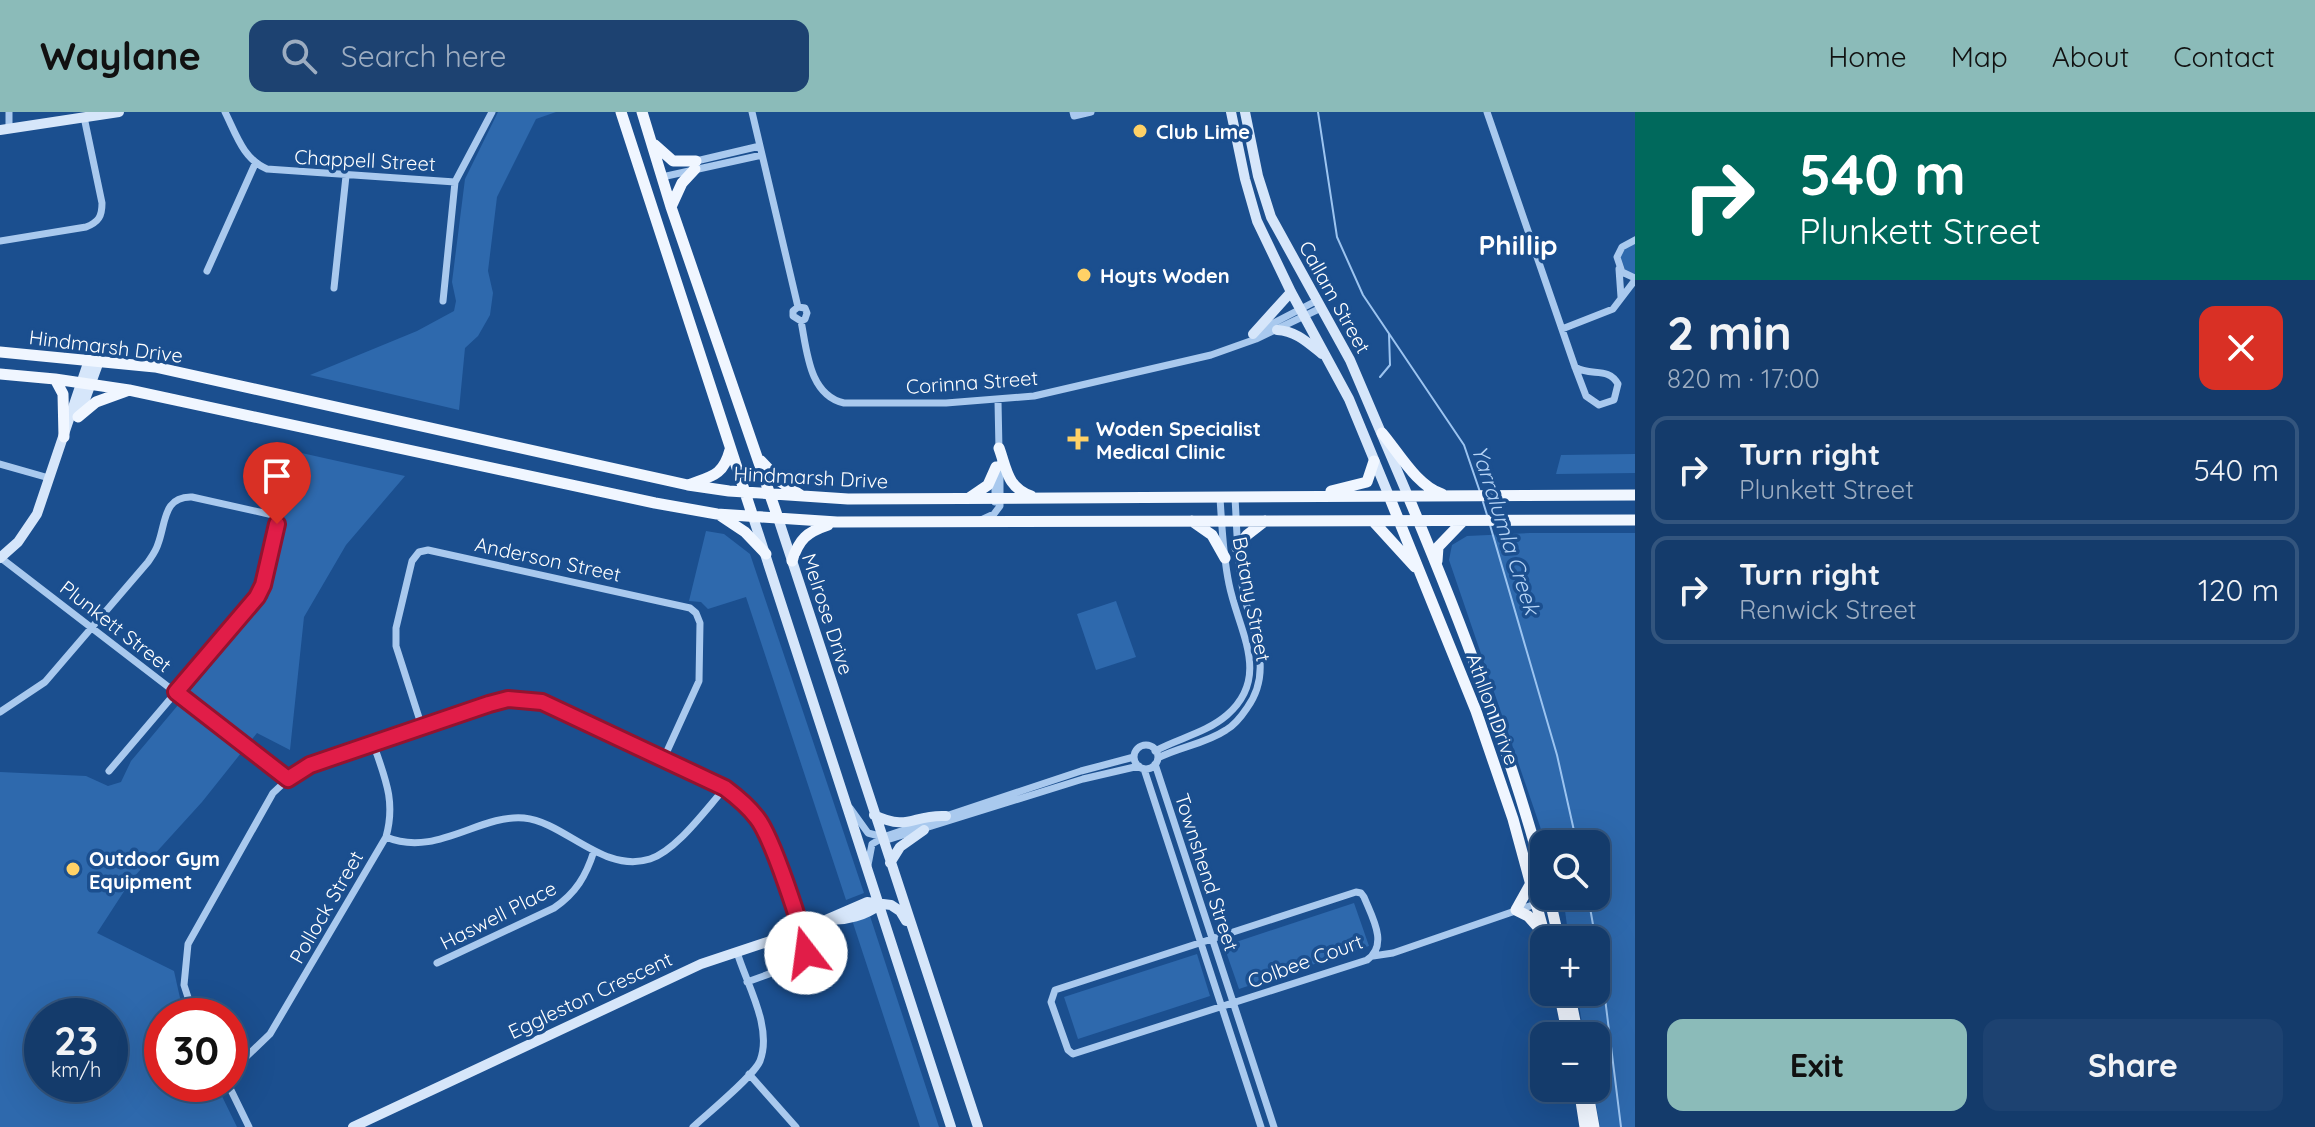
<!DOCTYPE html>
<html lang="en">
<head>
<meta charset="utf-8">
<style>
	body { margin:0; font-family:Quicksand,sans-serif; background:#1d4271; color:#f1f3f6; height:100vh; display:flex; flex-direction:column; font-size:30px; white-space:nowrap }
	* { box-sizing:border-box; margin:0 }
	p { font-size:26px; color:#9dadc1 }
	.icon { flex:none; width:44px; height:44px; fill:none; stroke:currentColor; stroke-width:2; stroke-linecap:round; stroke-linejoin:round }
	.map { position:relative; flex:1; overflow:hidden }
	.details { display:flex; flex-direction:column; background:#143b6b; width:680px }
	.details>* { flex:none }
	.top-card { background:#00695c; color:#fff; overflow:hidden }
	.buttons { position:absolute; left:1530px; top:718px; display:grid; gap:16px }
	.buttons a { display:grid; place-items:center; width:80px; height:80px; border-radius:16px; background:#143b6b; box-shadow:0 8px 32px #0002,0 0 0 2px #33557e; font-size:40px }
	.speed { position:absolute; left:24px; top:886px; display:flex; gap:16px; font-size:40px; font-weight:700; text-align:center }
	.speed>* { display:grid; place-content:center; width:104px; height:104px; border-radius:50%; background:#143b6b; box-shadow:0 8px 32px #0002,0 0 0 2px #33557e; line-height:1 }
	.speed small { font-size:20px; font-weight:400 }
	.speed .limit { border:12px solid #d22; background:#fff; color:#111 }
	.pin { position:absolute; display:grid; place-items:center; width:68px; height:68px; color:#fff; margin:-82px -34px; border-radius:50% 50% 50% 0; rotate:-45deg; box-shadow:0 0 8px #0007 }
	.pin .icon { rotate:45deg }
	.me { position:absolute; width:88px; margin:-44px; rotate:345deg; stroke-linejoin:round; filter:drop-shadow(0 0 6px #0008) }
	.turn { display:flex; align-items:center; gap:28px; height:168px; padding:0 32px; font-size:36px }
	.turn .icon { width:104px; height:104px; stroke-width:2.5 }
	.turn b { display:block; font-size:56px; line-height:68px }
	.round { display:grid; place-items:center; flex:none; width:84px; height:84px; border-radius:16px; background:#1d4271 }
	.summary { display:flex; align-items:center; justify-content:space-between; height:136px; padding:0 32px }
	h1 { font-size:48px; font-weight:700; line-height:60px }
	.action { display:flex; gap:16px; margin-top:auto; padding:16px 32px }
	.action a { flex:1; height:92px; border-radius:16px; background:#8bbbb9; color:#111; font-size:32px; font-weight:700; line-height:92px; text-align:center }
	.action a+a { background:#1d4271; color:#f1f3f6 }
	ul { padding:0; list-style:none }
	li { display:flex; align-items:center; gap:24px; height:108px; margin:0 16px 12px; padding:0 16px; border:4px solid #33557e; border-radius:16px }
	li div { flex:1 }
	li b { display:block; font-size:30px }
	li em { font-style:normal }
	header { display:flex; align-items:center; gap:48px; box-sizing:border-box; height:112px; padding:0 40px; background:#8bbbb9; color:#111 }
	header strong { font-size:38px }
	nav { display:flex; gap:44px; margin-inline-start:auto; font-size:28px }
	.search { width:560px; height:72px; background:#1d4271; display:flex; align-items:center; gap:20px; box-sizing:border-box; padding:0 28px; border-radius:16px; color:#9dadc1; font-size:30px }
	main { display:flex; flex:1; min-height:0 }
	.map>svg:first-child { display:block }
	.green { fill:#2e69ad; fill-rule:evenodd }
	.lines { fill:none; stroke-linecap:round; stroke-linejoin:round }
	.stream { stroke:#9cc4f0; stroke-width:2 }
	.street { stroke:#a9c9ee; stroke-width:7 }
	.secondary { stroke:#d6e6fa; stroke-width:10 }
	.primary { stroke:#f0f6ff; stroke-width:11 }
	.route-casing { stroke:#92132f; stroke-width:20 }
	.route { stroke:#e11d48; stroke-width:14 }
	.poi-dot { fill:#ffd166; stroke:#1b4f8f; stroke-width:3 }
	.labels { text-anchor:middle; dominant-baseline:central; stroke-width:7; stroke-linejoin:round; paint-order:stroke }
	.poi-label { font-size:20px; font-weight:bold; fill:#fff; stroke:#1b4f8f; text-anchor:start }
	.street-label { font-size:20px; fill:#fff; stroke:#1b4f8f }
	.water-label { font-size:22px; font-style:italic; fill:#b5d3f5; stroke:#1b4f8f }
	.district-label { font-size:28px; font-weight:bold; fill:#fff; stroke:#1b4f8f }
</style>
</head>
<body>
<header>
<strong>Waylane</strong>
<div class="search"><svg class="icon" aria-label="search" viewBox="0 0 24 24"><circle cx="10" cy="10" r="6"/><path d="M15 15l6 6"/></svg>Search here</div>
<nav><a>Home</a><a>Map</a><a>About</a><a>Contact</a></nav>
</header>
<main>
<div class="map">
<svg width="1635" height="1015" viewBox="0 0 1635 1015">
	<rect width="100%" height="100%" fill="#1b4f8f"/>
	<path class="green" d="M 498,0 L 556,0 L 536,7 L 497,85 L 488,159 L 493,181 L 490,203 L 478,224 L 465,236 L 459,298 L 310,263 L 417,219 L 454,199 L 456,189 L 452,170 L 465,67 Z
		M 1635,130 L 1635,164 L 1626,160 L 1620,143 L 1623,137 Z
		M 297,340 L 405,364 L 346,433 L 304,505 L 290,638 L 257,621 L 202,690 L 132,767 L 97,821 L 174,859 L 184,904 L 162,904 L 162,972 L 216,972 L 237,1015 L 0,1015 L 0,660 L 86,664 L 108,674 L 121,670 L 131,649 L 268,486 L 281,413 L 277,401 L 272,396 ZM 42,904 L 110,904 L 110,972 L 42,972 Z
		M 1635,342 L 1635,361 L 1556,362 L 1561,343 Z
		M 706,419 L 724,422 L 750,442 L 864,781 L 846,788 L 746,485 L 708,497 L 701,490 L 689,489 Z
		M 1530,421 L 1635,421 L 1635,1015 L 1600,1015 L 1593,976 L 1596,976 L 1596,924 L 1584,924 L 1577,880 L 1596,880 L 1596,828 L 1569,828 L 1563,784 L 1596,784 L 1596,732 L 1546,732 L 1449,448 L 1452,433 L 1467,424 Z
		M 1116,489 L 1136,545 L 1096,558 L 1077,502 Z
		M 1354,791 L 1369,834 L 1239,877 L 1224,834 Z
		M 870,804 L 939,1015 L 920,1015 L 852,808 Z
		M 1197,842 L 1210,884 L 1078,927 L 1064,885 Z"/>
	<g class="lines">
		<path class="stream" d="M 1318,0 L 1337,125 L 1363,183 L 1464,333 L 1480,380
			M 1380,265 L 1390,253 L 1389,222
			M 1483,390 L 1487,403
			M 1490,413 L 1557,643 L 1577,732
			M 1588,784 L 1603,870 L 1621,1015"/>
		<path class="street" d="M 225,0 C 236,22 243,47 267,57 L 455,70 L 492,0
			M 752,0 L 798,195 L 793,199 L 793,204 L 801,209 C 807,239 809,283 844,291 L 946,291 L 1034,284 L 1211,243 L 1256,227 L 1321,196
			M 1073,0 L 1074,4 L 1091,0
			M 1487,0 L 1575,255 L 1586,284 L 1599,293 L 1614,288 L 1618,272 C 1608,254 1591,265 1575,255
			M 9,17 L 9,0
			M 692,50 L 760,34
			M 662,65 L 762,43
			M 1635,128 L 1622,135 L 1617,145 L 1622,160 L 1635,166
			M 0,129 L 86,115 C 99,110 102,104 102,91 L 84,5
			M 1619,157 L 1621,185
			M 207,159 L 255,52
			M 334,176 L 346,64
			M 443,189 L 455,70
			M 798,195 L 805,196 L 807,201 L 805,207 L 801,209
			M 1562,217 L 1613,197 L 1635,168
			M 1260,218 L 1316,189
			M 998,289 L 999,338
			M 0,352 L 49,366
			M 995,390 L 995,362
			M 981,408 L 994,402 L 1000,394 L 1000,351
			M 1,446 L 288,667
			M 0,600 L 45,570 L 148,450 C 152,444 156,439 158,432 C 166,411 163,384 192,385 L 273,403 C 281,426 268,463 257,485 L 109,659
			M 422,615 L 396,534 L 396,516 L 412,449 L 419,440 L 428,438 L 690,496 L 696,501 L 700,511 L 699,569 L 663,648
			M1134 645a12 12 0 1 1 24 0a12 12 0 1 1-24 0Z
			M 1155,639 C 1179,626 1206,621 1227,603 C 1272,564 1238,518 1229,472 C 1223,444 1222,415 1220,386
			M 1158,646 C 1179,635 1205,632 1226,618 C 1235,613 1241,605 1247,596 C 1275,557 1251,519 1243,478 C 1237,447 1237,417 1235,386
			M 1155,652 L 1274,1015
			M 1144,657 L 1261,1015
			M 850,696 L 868,721 L 890,727 L 1083,667 L 1139,654
			M 386,725 C 436,746 479,702 524,706 C 565,710 603,762 650,747 C 677,738 706,697 725,676
			M 868,753 L 872,732 L 886,724 L 1081,659 L 1134,645
			M 1356,780 L 1361,781 L 1364,785 C 1372,805 1389,833 1367,848 L 1073,942 L 1068,938 L 1051,890 L 1055,878 Z
			M 1373,844 L 1393,841 L 1550,787
			M 437,851 L 554,796 C 576,781 586,764 594,739
			M 194,904 L 184,873 L 188,832 L 273,681 L 288,667 L 310,653 L 508,587 L 542,590 L 562,599 L 725,676 L 741,688 L 757,705 L 769,727 L 806,841 L 794,853 L 747,870
			M 230,952 L 247,944 L 270,922 L 386,725 C 396,689 385,666 373,631
			M 749,962 L 796,1015
			M 228,972 L 249,1015
			M 693,1015 C 708,1001 753,965 760,949 C 773,915 746,871 737,840"/>
		<path class="secondary" d="M 1231,0 L 1245,67 L 1257,109 L 1291,180 L 1349,287 L 1389,384
			M 1245,0 L 1258,64 L 1271,105 L 1350,248 L 1408,384
			M 0,18 L 119,0
			M 1277,218 C 1296,219 1307,230 1322,242
			M 1253,222 L 1291,180
			M 79,304 L 99,249
			M 753,405 L 951,1015
			M 778,406 L 978,1015
			M 0,446 L 18,430 L 37,402 L 89,248
			M 874,703 C 910,720 912,702 946,704
			M 890,751 L 900,735 L 924,718
			M 830,807 C 846,809 866,803 879,793
			M 353,1015 L 701,852 L 800,819 L 867,790 L 891,793 L 900,799 L 906,809"/>
		<path class="primary" d="M 621,0 L 753,405
			M 642,0 L 671,95 L 778,406
			M 655,33 L 673,49 L 696,49
			M 671,95 L 682,71 L 695,57
			M 0,240 L 155,255 L 688,373 L 729,379 L 848,387 L 1635,383
			M 0,262 L 55,267 L 129,278 L 655,391 L 717,402 L 837,410 L 1635,408
			M 55,267 L 63,282 L 64,325
			M 78,305 L 96,290 L 129,278
			M 1382,321 C 1399,341 1417,374 1442,382
			M 999,336 C 1007,358 1007,375 1031,384
			M 761,349 L 781,370 L 802,384
			M 688,373 C 712,364 723,364 730,338
			M 1331,379 L 1367,370 L 1374,349
			M 1389,384 L 1476,599 L 1513,707 L 1546,828
			M 1408,384 C 1460,508 1509,635 1544,766
			M 969,386 L 988,373 L 996,355
			M 721,404 L 745,420 L 766,442
			M 1192,409 L 1212,423 L 1225,446
			M 1373,409 L 1415,455
			M 1237,436 L 1247,423 L 1265,409
			M 792,449 C 799,427 807,420 828,413
			M 1437,449 L 1438,435 L 1463,409
			M 1531,771 L 1516,798 L 1528,804 L 1545,823
			M 1549,784 L 1559,828
			M 1559,880 L 1568,924
			M 1569,880 L 1578,924
			M 1579,976 L 1585,1015
			M 1587,976 L 1594,1015"/>
	</g>
	<g class="lines">
		<defs>
			<path id="route" d="M 277,412 L 263,473 L 257,485 L 176,580 L 288,667 L 310,653 L 489,592 L 508,587 L 542,590 L 725,676 C 737,685 748,694 757,706 C 772,725 803,817 806,841"/>
		</defs>
		<use href="#route" class="route-casing"/>
		<use href="#route" class="route"/>
	</g>
	<g class="poi-dot">
		<circle cx="1140" cy="19" r="8"/>
		<circle cx="1084" cy="163" r="8"/>
		<path d="M1074 315h8v8h8v8h-8v8h-8v-8h-8v-8h8z"/>
		<circle cx="73" cy="757" r="8"/>
	</g>
	<g class="labels">
		<g class="poi-label">
			<text x="1156" y="19">Club Lime</text>
			<text x="1100" y="163">Hoyts Woden</text>
			<text x="1096" y="316">Woden Specialist<tspan x="1096" dy="23">Medical Clinic</tspan></text>
			<text x="89" y="746">Outdoor Gym<tspan x="89" dy="23">Equipment</tspan></text>
		</g>
		<g class="street-label">
			<text transform="translate(365 48) rotate(3)">Chappell Street</text>
			<text transform="translate(1335 185) rotate(61)">Callam Street</text>
			<text transform="translate(106 234) rotate(7)">Hindmarsh Drive</text>
			<text transform="translate(972 270) rotate(-4)">Corinna Street</text>
			<text transform="translate(811 365) rotate(3)">Hindmarsh Drive</text>
			<text transform="translate(548 447) rotate(12)">Anderson Street</text>
			<text transform="translate(1252 487) rotate(79)">Botany Street</text>
			<text transform="translate(828 502) rotate(72)">Melrose Drive</text>
			<text transform="translate(116 514) rotate(38)">Plunkett Street</text>
			<text transform="translate(1493 597) rotate(70)">Athllon Drive</text>
			<text transform="translate(1207 760) rotate(72)">Townshend Street</text>
			<text transform="translate(326 795) rotate(-60)">Pollock Street</text>
			<text transform="translate(498 803) rotate(-27)">Haswell Place</text>
			<text transform="translate(1305 849) rotate(-20)">Colbee Court</text>
			<text transform="translate(590 883) rotate(-25)">Eggleston Crescent</text>
		</g>
		<g class="water-label">
			<text transform="translate(1506 418) rotate(72)">Yarralumla Creek</text>
		</g>
		<g class="district-label">
			<text x="1518" y="132">Phillip</text>
		</g>
	</g>
</svg>
<div class="buttons">
<a><svg class="icon" aria-label="search" viewBox="0 0 24 24"><circle cx="10" cy="10" r="6"/><path d="M15 15l6 6"/></svg></a>
<a>+</a>
<a>−</a>
</div>
<div class="speed"><div>23<small>km/h</small></div><div class="limit">30</div></div>
<div class="pin" style="left:277px;top:412px;background:#d93025"><svg class="icon" aria-label="arrive" viewBox="0 0 24 24"><path d="M6 21V4h12l-3 4 3 4H6"/></svg></div>
<svg class="me" style="left:806px;top:841px" viewBox="-20 -20 40 40"><circle r="19" fill="#fff"/><path d="M0-13L10 11 0 6-10 11z" fill="#e11d48"/></svg>
</div>
<section class="details">
<div class="top-card">
<div class="turn"><svg class="icon" aria-label="right" viewBox="0 0 24 24"><path d="M7 20v-9h11M14 6l5 5-5 5"/></svg><div><b>540 m</b>Plunkett Street</div></div>
</div>
<div class="summary"><div><h1>2 min</h1><p>820 m · 17:00</p></div><a class="round" style="background:#d93025;color:#fff"><svg class="icon" aria-label="close" viewBox="0 0 24 24"><path d="M6 6l12 12M18 6L6 18"/></svg></a></div>
<ul>
<li><svg class="icon" aria-label="right" viewBox="0 0 24 24"><path d="M7 20v-9h11M14 6l5 5-5 5"/></svg><div><b>Turn right</b><p>Plunkett Street</p></div><em>540 m</em></li>
<li><svg class="icon" aria-label="right" viewBox="0 0 24 24"><path d="M7 20v-9h11M14 6l5 5-5 5"/></svg><div><b>Turn right</b><p>Renwick Street</p></div><em>120 m</em></li>
</ul>
<div class="action"><a>Exit</a><a>Share</a></div>
</section>
</main>
</body>
</html>
